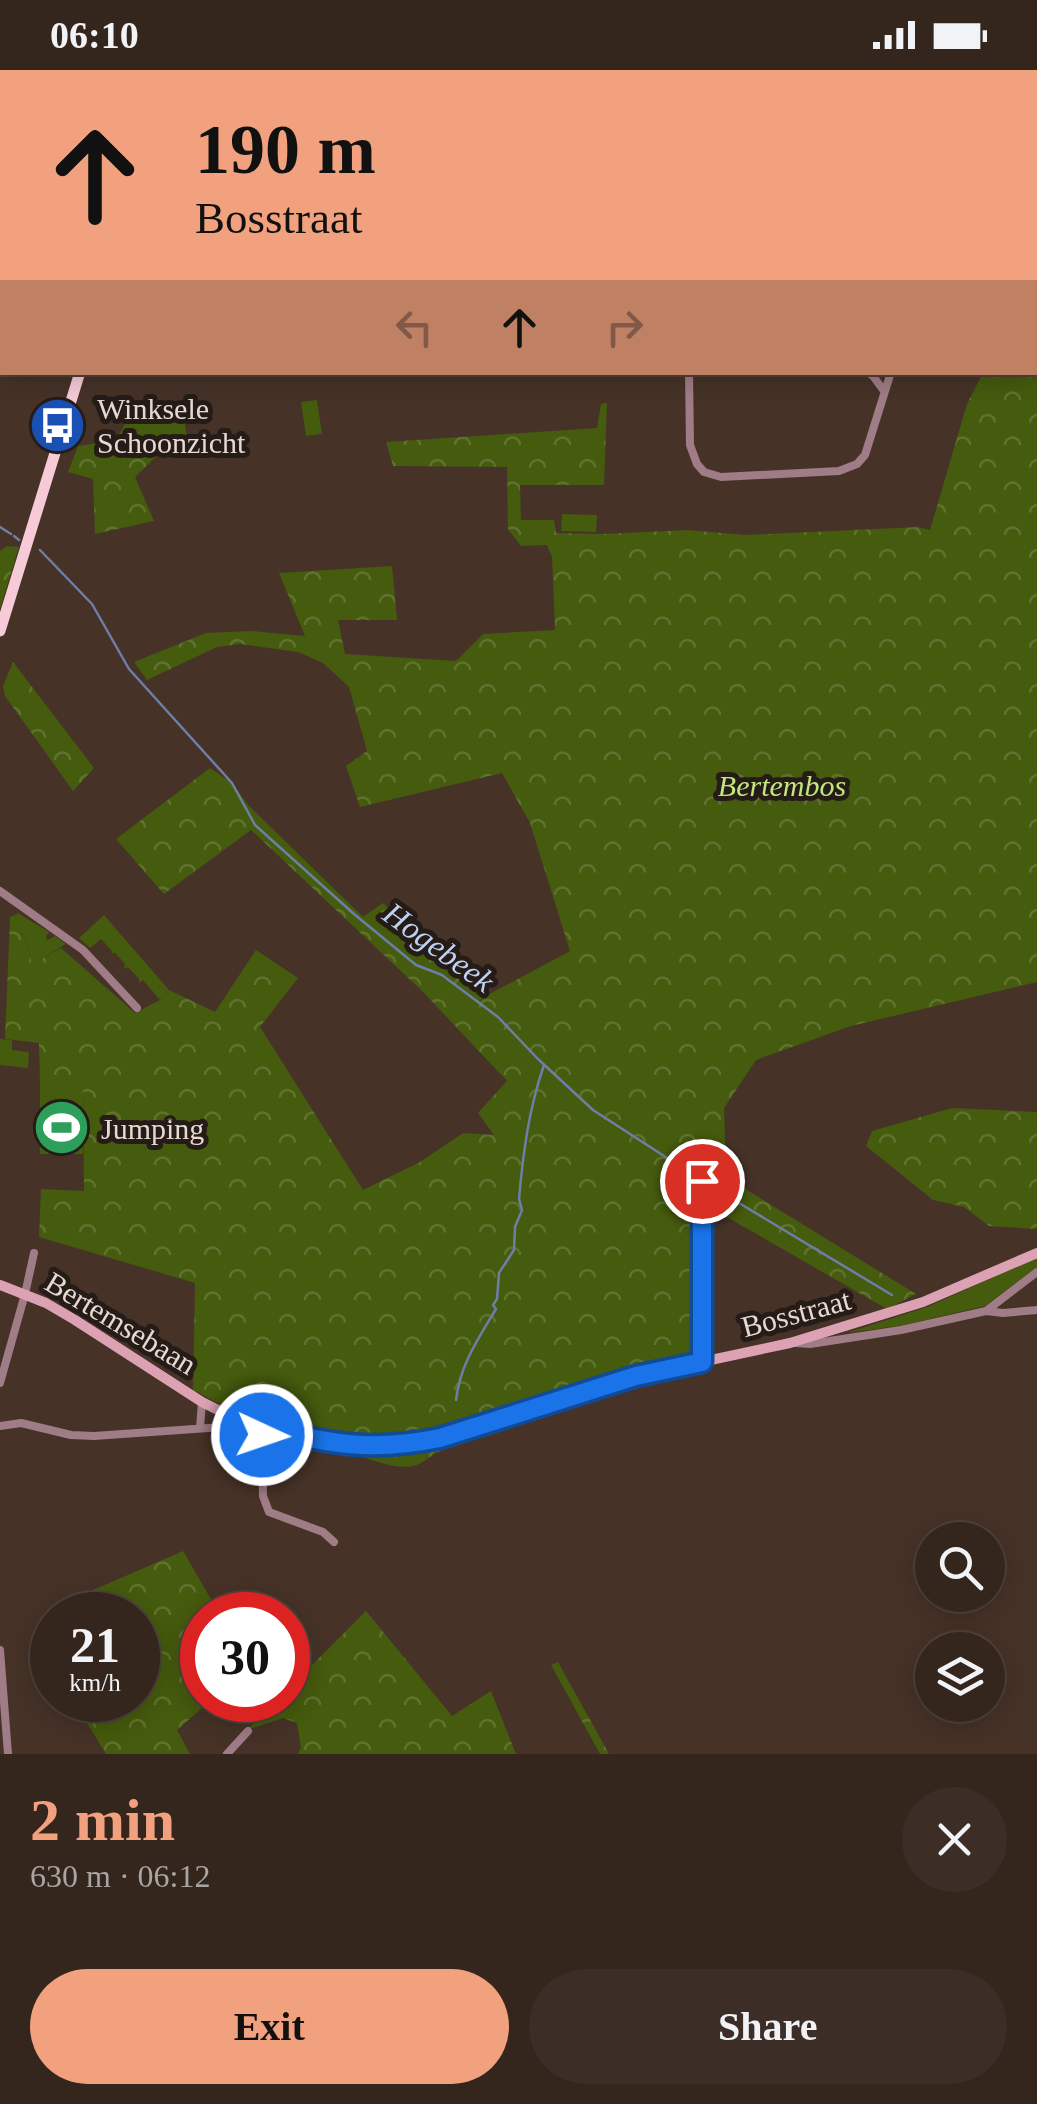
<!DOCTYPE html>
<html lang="en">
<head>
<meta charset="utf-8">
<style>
	body { margin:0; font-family:Georgia,serif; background:#3c2e26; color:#f1f3f6; height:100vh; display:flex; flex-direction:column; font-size:38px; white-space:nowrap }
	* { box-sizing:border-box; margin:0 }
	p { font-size:32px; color:#a9a5a4 }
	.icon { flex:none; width:55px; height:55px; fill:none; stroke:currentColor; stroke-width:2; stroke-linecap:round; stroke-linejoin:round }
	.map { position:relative; height:1684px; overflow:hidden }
	.details { display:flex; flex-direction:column; background:#34261d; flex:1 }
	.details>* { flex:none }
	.hud { position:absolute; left:0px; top:0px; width:1038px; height:305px; box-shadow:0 5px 25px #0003,0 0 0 2px #4e433b; background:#f1a17d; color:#111; overflow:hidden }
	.tools { position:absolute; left:915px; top:1452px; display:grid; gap:20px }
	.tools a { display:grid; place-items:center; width:90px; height:90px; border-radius:50%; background:#34261d; box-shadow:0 5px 25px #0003,0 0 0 2px #4e433b; font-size:50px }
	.speed { position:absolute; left:30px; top:1522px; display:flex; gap:20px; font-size:50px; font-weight:700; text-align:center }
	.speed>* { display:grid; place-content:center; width:130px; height:130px; border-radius:50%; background:#34261d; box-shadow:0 5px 25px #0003,0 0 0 2px #4e433b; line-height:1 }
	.speed small { font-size:25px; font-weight:400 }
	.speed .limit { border:15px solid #d22; background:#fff; color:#111 }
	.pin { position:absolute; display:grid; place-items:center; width:85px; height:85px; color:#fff; margin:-42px; border:5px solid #fff; border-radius:50%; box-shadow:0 2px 10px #0007 }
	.me { position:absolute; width:110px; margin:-55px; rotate:93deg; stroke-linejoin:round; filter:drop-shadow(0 0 8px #0008) }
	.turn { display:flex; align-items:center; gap:35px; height:210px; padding:0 30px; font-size:45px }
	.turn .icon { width:130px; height:130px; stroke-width:2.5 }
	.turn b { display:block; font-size:70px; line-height:85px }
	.lanes { display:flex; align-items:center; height:95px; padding:0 30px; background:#0003; justify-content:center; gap:50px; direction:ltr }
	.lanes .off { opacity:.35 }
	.round { display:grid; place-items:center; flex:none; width:105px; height:105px; border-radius:52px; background:#3c2e26 }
	.headline { display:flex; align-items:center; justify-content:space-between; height:170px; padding:0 30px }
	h1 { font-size:60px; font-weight:700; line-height:75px; color:#f1a17d }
	.button { display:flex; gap:20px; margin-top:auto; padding:20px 30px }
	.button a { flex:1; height:115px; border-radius:60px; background:#f1a17d; color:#111; font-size:40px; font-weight:700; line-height:115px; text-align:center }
	.button a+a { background:#3c2e26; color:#f1f3f6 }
	.status { display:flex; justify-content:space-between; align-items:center; height:70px; padding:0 50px; background:#34261d; direction:ltr }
	.status svg { height:28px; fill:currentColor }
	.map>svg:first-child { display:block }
	.green { fill:#455b0d }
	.forest { fill:url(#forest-crowns) }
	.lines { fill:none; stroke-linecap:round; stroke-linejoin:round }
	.stream { stroke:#6d7ea7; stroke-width:2.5 }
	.street { stroke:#a07c87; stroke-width:8 }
	.secondary { stroke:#dca2b4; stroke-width:10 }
	.primary { stroke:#f7cad7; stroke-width:11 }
	.route-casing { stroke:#114b97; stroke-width:25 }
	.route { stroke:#1a73e8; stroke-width:18 }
	.labels { text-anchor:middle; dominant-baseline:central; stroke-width:10; stroke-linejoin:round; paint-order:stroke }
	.poi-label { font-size:30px; fill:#e6d9d2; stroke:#251c17; text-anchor:start }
	.park-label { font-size:30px; font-style:italic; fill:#c2e67f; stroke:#251c17 }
	.street-label { font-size:30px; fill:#e6d9d2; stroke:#251c17 }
	.water-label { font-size:32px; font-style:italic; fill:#bed1f5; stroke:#251c17 }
</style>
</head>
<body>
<div class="status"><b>06:10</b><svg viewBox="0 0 49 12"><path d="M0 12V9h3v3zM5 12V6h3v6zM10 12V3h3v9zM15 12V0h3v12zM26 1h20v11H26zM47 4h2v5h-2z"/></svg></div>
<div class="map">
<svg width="1037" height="1684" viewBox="0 0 1037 1684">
	<defs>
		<pattern id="forest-crowns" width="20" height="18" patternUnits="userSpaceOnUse" patternTransform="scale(2.5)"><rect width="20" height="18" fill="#455b0d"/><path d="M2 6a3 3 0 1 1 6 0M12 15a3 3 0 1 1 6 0" fill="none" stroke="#60722f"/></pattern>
	</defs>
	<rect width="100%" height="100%" fill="#463227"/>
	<path class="green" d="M 317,330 L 322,364 L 306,366 L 301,332 Z
		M 562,444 L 597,445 L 596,462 L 561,461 Z
		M 18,843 L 49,862 L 46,867 L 47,870 L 55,866 L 66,874 L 31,895 L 29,882 L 15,845 Z
		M 104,845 L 169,920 L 160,930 L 143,910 L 139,913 L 139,909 L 128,897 L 126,899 L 124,897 L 125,894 L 115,883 L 111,883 L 112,881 L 101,869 L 90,878 L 79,868 Z
		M 0,969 L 12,970 L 12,980 L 29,982 L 28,998 L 0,995 Z
		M 40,1013 L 83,1013 L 83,1084 L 40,1084 Z
		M 1037,1188 L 1037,1197 L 985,1236 L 899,1256 L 846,1263 L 927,1237 Z"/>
	<path class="forest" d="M 185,0 L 425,0 L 423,2 L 184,2 Z
		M 1037,193 L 1037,912 L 851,956 L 756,990 L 724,1038 L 726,1107 L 916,1224 L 887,1239 L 713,1139 L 710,1285 C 670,1294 628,1299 589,1310 C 541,1326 494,1351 445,1363 C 354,1384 273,1364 193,1320 L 195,1213 L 39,1167 L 41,1119 L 84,1121 L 83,1014 L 40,1013 L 39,973 L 5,969 L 10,847 L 15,845 L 29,882 L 32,894 L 61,878 L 135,943 L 160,930 L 169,920 L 215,942 L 256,880 L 298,908 L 260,957 L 363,1120 L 420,1092 L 463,1063 L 494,1065 L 478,1043 L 507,1011 L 423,922 L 251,760 L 164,824 L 116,769 L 210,698 L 232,713 L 248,735 L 363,847 L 383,833 L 484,927 L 570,881 L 530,753 L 502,703 L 360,737 L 346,696 L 367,681 L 349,617 L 323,593 L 298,582 L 240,574 L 217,577 L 147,610 L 134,592 L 206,563 L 250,561 L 305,566 L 279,503 L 392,496 L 397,550 L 338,550 L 345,584 L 456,591 L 483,564 L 555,560 L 552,487 L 547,475 L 521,476 L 508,459 L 507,397 L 393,396 L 386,372 L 597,358 L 601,334 L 607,333 L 604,415 L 520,415 L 521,450 L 554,450 L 556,463 L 603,464 L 688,460 L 746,465 L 918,457 L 930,460 L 967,334 L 983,303 L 1035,302 L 1035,197 Z
		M 183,345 L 189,376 L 159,384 L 135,407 L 154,451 L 95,464 L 93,409 L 68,402 L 78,376 L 116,370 L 127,350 Z
		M 7,476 L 19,477 L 0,539 L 0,481 Z
		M 13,592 L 94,698 L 73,721 L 5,626 L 3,616 Z
		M 952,1038 L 1037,1042 L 1037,1159 L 989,1156 L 964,1137 L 933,1130 L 866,1076 L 872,1061 Z
		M 436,1374 L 441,1381 C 432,1384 427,1390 419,1394 C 402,1402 376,1391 359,1386 C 384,1380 410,1379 436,1374 Z
		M 183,1481 L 220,1545 L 202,1545 L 202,1593 L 198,1598 L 202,1607 L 188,1620 L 202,1638 L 177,1660 L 190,1684 L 106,1684 L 73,1630 L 138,1630 L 138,1545 L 63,1545 L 59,1535 Z
		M 366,1541 L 452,1646 L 491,1621 L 516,1684 L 298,1684 L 301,1677 L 297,1653 L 283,1648 L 247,1660 L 277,1630 L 288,1630 L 288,1619 Z
		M 558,1592 L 609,1684 L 600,1684 L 551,1595 Z"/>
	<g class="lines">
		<path class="stream" d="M 0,457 L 11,464
			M 14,466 L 19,470
			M 40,480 L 92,534 L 129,599 L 232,713 L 255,755 L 354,844 L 416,895 L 442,905 L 498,947 L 538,989 L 593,1040 L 698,1108
			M 704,1112 L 892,1225
			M 456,1330 C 460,1295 478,1269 496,1239 L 493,1235 L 497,1229 L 499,1203 L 514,1180 L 515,1157 L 522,1140 L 519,1129 C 523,1083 529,1038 544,995"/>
		<path class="street" d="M 809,0 L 818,2
			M 476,2 L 479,0
			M 743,2 L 752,0
			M 1036,5 L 1037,6
			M 1035,21 L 1037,19
			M 0,250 L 2,251
			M 689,302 L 690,375 L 697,394 L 704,402 L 721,407 L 839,401 L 857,394 L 865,385 L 891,302
			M 867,302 L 873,306 L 884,321
			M 0,821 L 83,880 L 137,938
			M 702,1111 L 703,1293
			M 986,1241 L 1037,1202
			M 795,1273 L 810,1274 L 901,1260 L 986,1241 L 1003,1243 L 1037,1240
			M 0,1313 L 25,1224 L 34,1183
			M 0,1356 L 21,1353 L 71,1365 L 94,1366 L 223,1357 L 245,1352
			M 200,1358 L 202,1332
			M 264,1358 L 262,1365 L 263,1426 L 269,1442 L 323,1462 L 334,1472
			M 0,1580 L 8,1684
			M 227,1684 L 248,1661"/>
		<path class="secondary" d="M 0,1215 L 46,1233 L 75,1250 L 202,1332 L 232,1347 L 284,1363 L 345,1375 L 388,1376 L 440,1368 L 636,1306 L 790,1273 L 923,1232 L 1037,1183"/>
		<path class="primary" d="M 173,2 L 174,0
			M 0,561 L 80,302"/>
	</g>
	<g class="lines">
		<defs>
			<path id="route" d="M 262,1365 L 264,1358 C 330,1374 372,1382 440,1368 L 636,1306 L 702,1292 L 702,1111"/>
		</defs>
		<use href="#route" class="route-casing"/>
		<use href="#route" class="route"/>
	</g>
	<defs>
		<symbol id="bus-disc" viewBox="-11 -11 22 22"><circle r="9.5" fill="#1a4fb4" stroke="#251c17"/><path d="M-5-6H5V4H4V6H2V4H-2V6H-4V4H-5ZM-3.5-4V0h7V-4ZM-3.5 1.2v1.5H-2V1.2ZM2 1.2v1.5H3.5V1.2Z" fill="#fff"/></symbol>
		<symbol id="stadium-disc" viewBox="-11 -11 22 22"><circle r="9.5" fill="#2e9e5b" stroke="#251c17"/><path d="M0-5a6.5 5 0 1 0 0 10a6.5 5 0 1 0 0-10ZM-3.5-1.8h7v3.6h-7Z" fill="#fff"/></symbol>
	</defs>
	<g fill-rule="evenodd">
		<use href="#bus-disc" x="26" y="324" width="63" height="63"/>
		<use href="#stadium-disc" x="30" y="1026" width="63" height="63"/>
	</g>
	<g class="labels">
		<g class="poi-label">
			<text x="97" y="338">Winksele<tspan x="97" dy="34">Schoonzicht</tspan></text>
			<text x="101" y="1058">Jumping</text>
		</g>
		<g class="park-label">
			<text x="782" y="715">Bertembos</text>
		</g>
		<g class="street-label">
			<text transform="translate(796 1243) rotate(-15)">Bosstraat</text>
			<text transform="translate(121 1253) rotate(31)">Bertemsebaan</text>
		</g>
		<g class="water-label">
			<text transform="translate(439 877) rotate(36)">Hogebeek</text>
		</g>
	</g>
</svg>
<div class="tools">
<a><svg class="icon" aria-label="search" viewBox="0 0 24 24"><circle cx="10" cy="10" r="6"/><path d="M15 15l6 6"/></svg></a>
<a><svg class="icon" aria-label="layers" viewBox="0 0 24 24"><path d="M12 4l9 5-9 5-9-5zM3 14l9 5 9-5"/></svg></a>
</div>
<div class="speed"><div>21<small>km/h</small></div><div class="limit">30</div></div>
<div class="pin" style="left:702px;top:1111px;background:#d93025"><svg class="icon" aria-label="arrive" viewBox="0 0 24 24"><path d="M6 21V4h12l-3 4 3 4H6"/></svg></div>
<svg class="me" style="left:262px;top:1365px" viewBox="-20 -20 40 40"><circle r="17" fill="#1a73e8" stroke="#fff" stroke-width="3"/><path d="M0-11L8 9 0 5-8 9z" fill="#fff"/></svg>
<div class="hud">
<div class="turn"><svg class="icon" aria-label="ahead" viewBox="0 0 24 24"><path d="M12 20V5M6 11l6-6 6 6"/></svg><div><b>190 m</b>Bosstraat</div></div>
<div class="lanes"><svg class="icon off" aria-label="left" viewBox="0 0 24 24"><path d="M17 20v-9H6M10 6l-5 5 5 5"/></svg><svg class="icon" aria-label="ahead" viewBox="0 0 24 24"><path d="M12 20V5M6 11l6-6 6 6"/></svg><svg class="icon off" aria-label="right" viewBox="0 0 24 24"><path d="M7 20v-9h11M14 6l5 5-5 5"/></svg></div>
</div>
</div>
<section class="details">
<div class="headline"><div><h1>2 min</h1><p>630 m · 06:12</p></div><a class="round"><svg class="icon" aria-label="close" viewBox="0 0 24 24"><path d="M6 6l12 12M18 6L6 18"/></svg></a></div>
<div class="button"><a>Exit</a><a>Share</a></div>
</section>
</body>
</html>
